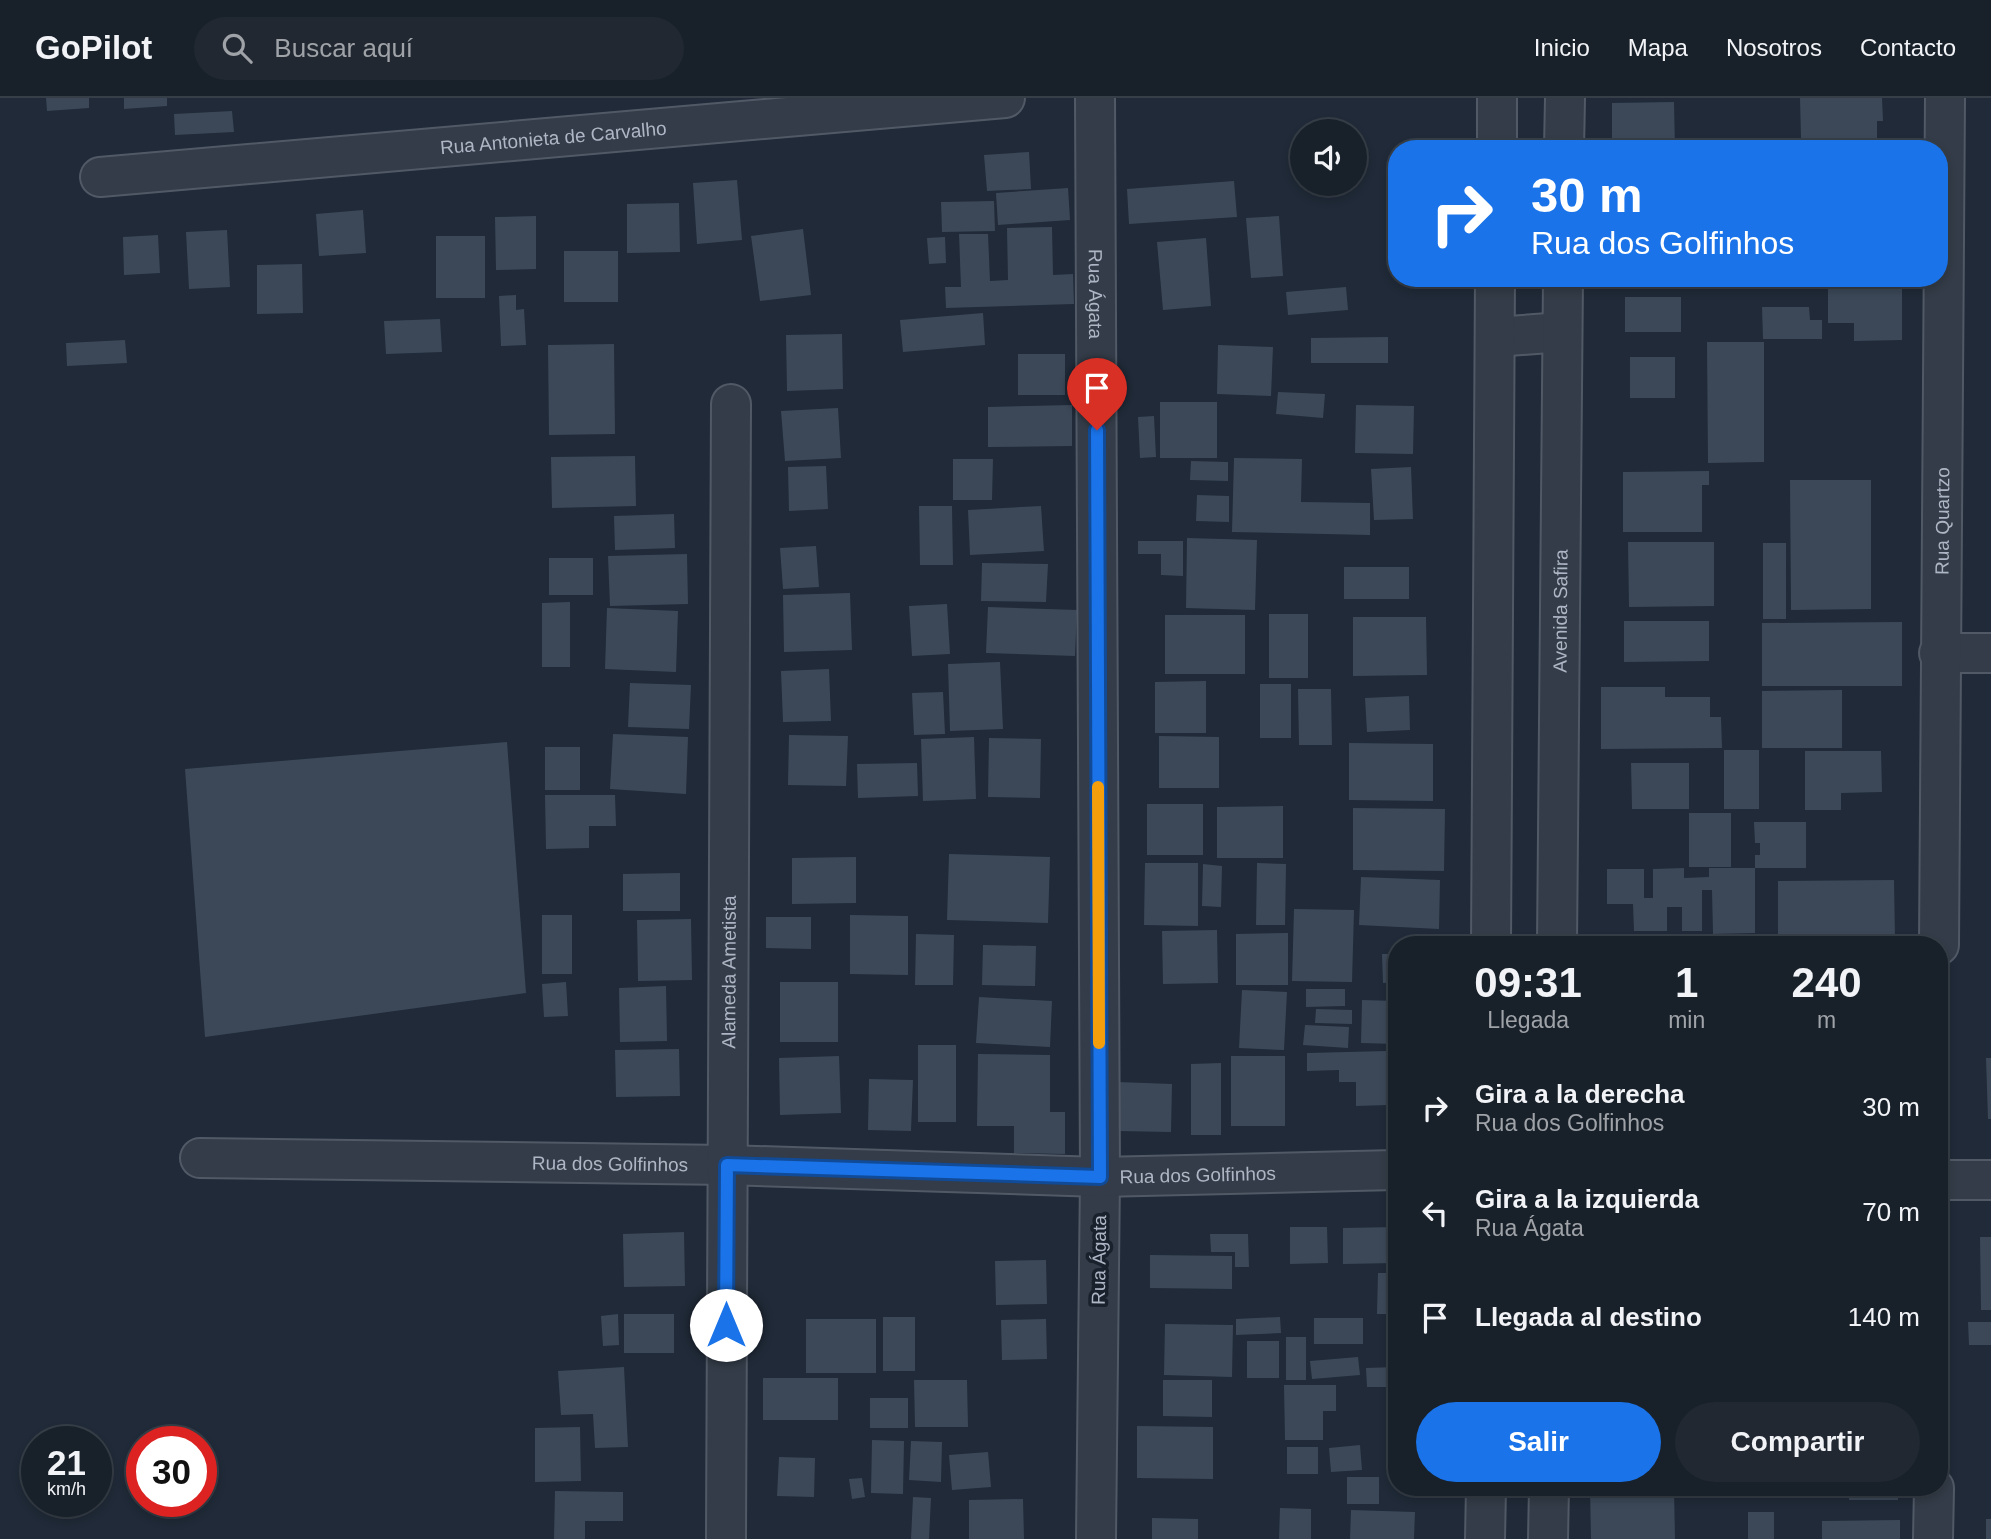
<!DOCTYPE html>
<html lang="es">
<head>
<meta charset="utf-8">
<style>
	body { margin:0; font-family:Helvetica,sans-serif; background:#212832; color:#f1f3f6; height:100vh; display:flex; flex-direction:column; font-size:26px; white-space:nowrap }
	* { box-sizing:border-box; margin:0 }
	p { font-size:23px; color:#9fa3a8 }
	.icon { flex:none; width:38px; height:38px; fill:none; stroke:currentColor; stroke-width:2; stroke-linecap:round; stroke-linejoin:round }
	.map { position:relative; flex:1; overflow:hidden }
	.side { position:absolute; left:1388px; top:838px; width:560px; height:560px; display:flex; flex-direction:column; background:#18202a; border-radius:28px; box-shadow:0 4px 10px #0003,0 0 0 2px #363e47 }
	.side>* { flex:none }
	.hud { position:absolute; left:1388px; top:42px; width:560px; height:147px; border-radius:28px; box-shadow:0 4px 10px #0003,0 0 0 2px #363e47; background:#1a73e8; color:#fff; overflow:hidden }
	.fabs { position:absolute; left:1290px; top:21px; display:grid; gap:14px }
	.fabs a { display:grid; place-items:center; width:77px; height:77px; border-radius:50%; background:#18202a; box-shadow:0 4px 10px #0003,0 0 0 2px #363e47; font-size:35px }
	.speed { position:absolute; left:21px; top:1328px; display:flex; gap:14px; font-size:35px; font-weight:700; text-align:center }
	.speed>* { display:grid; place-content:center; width:91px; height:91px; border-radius:50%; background:#18202a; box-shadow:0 4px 10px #0003,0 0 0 2px #363e47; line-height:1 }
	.speed small { font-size:18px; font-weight:400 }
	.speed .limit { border:10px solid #d22; background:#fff; color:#111 }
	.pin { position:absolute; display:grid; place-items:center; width:60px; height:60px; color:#fff; margin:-72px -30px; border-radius:50% 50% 50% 0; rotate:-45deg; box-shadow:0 0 7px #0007 }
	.pin .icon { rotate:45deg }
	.me { position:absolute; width:77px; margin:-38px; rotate:0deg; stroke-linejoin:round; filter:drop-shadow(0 0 5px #0008) }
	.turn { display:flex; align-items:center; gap:24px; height:147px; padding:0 28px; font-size:32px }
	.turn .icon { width:91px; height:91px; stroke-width:2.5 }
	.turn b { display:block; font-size:49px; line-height:60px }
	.eta { display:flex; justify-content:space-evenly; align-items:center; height:119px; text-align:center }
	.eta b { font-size:42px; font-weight:700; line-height:49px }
	.action { display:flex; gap:14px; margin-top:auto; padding:14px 28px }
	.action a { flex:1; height:80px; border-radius:42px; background:#1a73e8; color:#fff; font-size:28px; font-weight:700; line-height:80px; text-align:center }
	.action a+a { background:#212832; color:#f1f3f6 }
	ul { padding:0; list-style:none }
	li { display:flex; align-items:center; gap:21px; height:105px; padding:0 28px }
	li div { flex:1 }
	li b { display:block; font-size:26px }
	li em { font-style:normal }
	header { display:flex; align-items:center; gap:42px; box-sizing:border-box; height:98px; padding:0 35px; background:#18202a; border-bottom:2px solid #363e47 }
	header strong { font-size:33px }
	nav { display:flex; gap:38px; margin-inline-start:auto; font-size:24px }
	.search { width:490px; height:63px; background:#212832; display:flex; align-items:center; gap:18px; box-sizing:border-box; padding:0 24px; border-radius:38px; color:#9fa3a8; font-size:26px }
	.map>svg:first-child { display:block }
	.building { fill:#3c4858 }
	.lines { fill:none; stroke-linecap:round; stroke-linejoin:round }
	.minor-casing { stroke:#515966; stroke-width:42 }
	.minor { stroke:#333c48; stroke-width:38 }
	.route-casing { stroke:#114b97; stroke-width:18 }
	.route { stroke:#1a73e8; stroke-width:12 }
	.slow { stroke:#f59e0b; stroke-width:12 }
	.labels { text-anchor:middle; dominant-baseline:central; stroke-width:7; stroke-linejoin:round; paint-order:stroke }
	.street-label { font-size:19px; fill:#aeb6c5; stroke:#19212d }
</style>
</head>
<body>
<header>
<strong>GoPilot</strong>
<div class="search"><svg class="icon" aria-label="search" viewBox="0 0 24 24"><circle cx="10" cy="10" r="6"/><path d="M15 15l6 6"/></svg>Buscar aquí</div>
<nav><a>Inicio</a><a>Mapa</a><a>Nosotros</a><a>Contacto</a></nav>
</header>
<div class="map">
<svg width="1991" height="1441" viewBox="0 0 1991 1441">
	<rect width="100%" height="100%" fill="#202a38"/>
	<path class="building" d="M 46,0 L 89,0 L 89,10 L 47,13 Z
		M 124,0 L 167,0 L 167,8 L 124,11 Z
		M 1800,0 L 1882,0 L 1883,23 L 1877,23 L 1877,40 L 1859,41 L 1859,47 L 1817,49 L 1817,40 L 1801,40 Z
		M 1674,4 L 1675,51 L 1612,51 L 1612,5 Z
		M 232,13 L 234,34 L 175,37 L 174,16 Z
		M 1029,54 L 1031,91 L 987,93 L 984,57 Z
		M 737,82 L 742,142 L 697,146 L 693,85 Z
		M 1234,83 L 1237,119 L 1129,126 L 1127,91 Z
		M 1068,90 L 1070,122 L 998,127 L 996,95 Z
		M 994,103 L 995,133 L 942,134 L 941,104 Z
		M 679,105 L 680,154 L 627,155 L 627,106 Z
		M 363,112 L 366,155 L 319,158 L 316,116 Z
		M 536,118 L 536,171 L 496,172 L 495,119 Z
		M 1279,118 L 1283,178 L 1251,180 L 1246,120 Z
		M 1052,129 L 1053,177 L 1073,176 L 1074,206 L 946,210 L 945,189 L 961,189 L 959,136 L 988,136 L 990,183 L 1008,182 L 1007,130 Z
		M 803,131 L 811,197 L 760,203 L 751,138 Z
		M 227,132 L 230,189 L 189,191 L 186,134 Z
		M 158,137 L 160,175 L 124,177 L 123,139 Z
		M 436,138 L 485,138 L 485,200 L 436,200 Z
		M 945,139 L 946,165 L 929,166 L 927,140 Z
		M 1206,140 L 1211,208 L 1163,212 L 1157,144 Z
		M 564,153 L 618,153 L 618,204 L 564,204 Z
		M 302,166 L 303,215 L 257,216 L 257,167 Z
		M 1835,180 L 1910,180 L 1910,189 L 1902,189 L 1902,242 L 1854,243 L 1854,225 L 1828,225 L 1828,191 L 1835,191 Z
		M 1346,189 L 1348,212 L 1288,217 L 1286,194 Z
		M 516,197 L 516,212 L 524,211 L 526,247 L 501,248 L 499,198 Z
		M 1625,199 L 1681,199 L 1681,234 L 1625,234 Z
		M 1762,209 L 1809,209 L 1810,222 L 1822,222 L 1822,241 L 1763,241 Z
		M 983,215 L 985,247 L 903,254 L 900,222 Z
		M 440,221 L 442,254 L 386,256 L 384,223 Z
		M 842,236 L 843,291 L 787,293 L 786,237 Z
		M 1388,239 L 1388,265 L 1311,265 L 1311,240 Z
		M 125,242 L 127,265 L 67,268 L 66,245 Z
		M 1707,244 L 1764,244 L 1764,364 L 1708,365 Z
		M 614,246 L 615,336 L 549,337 L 548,247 Z
		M 1218,247 L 1273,249 L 1271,298 L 1217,296 Z
		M 1018,256 L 1065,256 L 1065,297 L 1018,297 Z
		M 1630,259 L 1675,259 L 1675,300 L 1630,300 Z
		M 1278,294 L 1325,296 L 1323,320 L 1276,316 Z
		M 1160,304 L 1217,304 L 1217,360 L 1160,360 Z
		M 1072,307 L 1072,348 L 988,349 L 988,309 Z
		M 1356,307 L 1414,308 L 1413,356 L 1355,355 Z
		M 838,310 L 841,360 L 785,363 L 781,313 Z
		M 1154,318 L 1156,359 L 1140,360 L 1138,319 Z
		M 635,358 L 636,408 L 552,410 L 551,359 Z
		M 1234,360 L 1302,361 L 1301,404 L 1370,405 L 1370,437 L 1232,434 Z
		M 953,361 L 993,361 L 992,402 L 953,402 Z
		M 1191,363 L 1228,364 L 1228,383 L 1190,382 Z
		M 826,368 L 828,411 L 789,413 L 788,369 Z
		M 1411,369 L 1413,421 L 1374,422 L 1371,371 Z
		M 1709,373 L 1709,387 L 1702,387 L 1702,434 L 1623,434 L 1623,374 Z
		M 1790,382 L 1871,382 L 1871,511 L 1791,512 Z
		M 1197,397 L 1229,398 L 1229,424 L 1196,423 Z
		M 919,408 L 952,408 L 953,467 L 920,467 Z
		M 1041,408 L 1044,453 L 970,457 L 968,412 Z
		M 674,416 L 675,450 L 615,452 L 614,418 Z
		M 1187,440 L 1257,442 L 1255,512 L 1186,510 Z
		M 1138,443 L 1183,443 L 1183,478 L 1161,477 L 1161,456 L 1138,456 Z
		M 1628,444 L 1714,444 L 1714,508 L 1629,509 Z
		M 1763,445 L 1786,445 L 1786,521 L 1763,521 Z
		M 816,448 L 819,489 L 783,491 L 780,450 Z
		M 687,456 L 688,506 L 610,508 L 608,458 Z
		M 549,460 L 593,460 L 593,497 L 549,497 Z
		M 982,465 L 1048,466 L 1046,504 L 981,503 Z
		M 1344,469 L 1409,469 L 1409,501 L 1344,501 Z
		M 850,495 L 852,552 L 784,554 L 783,497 Z
		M 570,504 L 570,569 L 542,569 L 542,505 Z
		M 947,506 L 950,556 L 912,558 L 909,508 Z
		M 988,509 L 1077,512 L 1075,558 L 986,555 Z
		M 607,510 L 678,513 L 676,574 L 605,571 Z
		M 1269,516 L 1308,516 L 1308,580 L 1269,580 Z
		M 1165,517 L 1245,517 L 1245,576 L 1165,576 Z
		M 1353,519 L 1426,519 L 1427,577 L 1353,578 Z
		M 1624,523 L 1709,523 L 1709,563 L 1624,564 Z
		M 1902,524 L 1902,588 L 1762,588 L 1762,525 Z
		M 1000,564 L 1003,631 L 950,633 L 948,566 Z
		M 829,571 L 831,623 L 783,624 L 781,573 Z
		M 1206,583 L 1206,635 L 1155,635 L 1155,584 Z
		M 630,585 L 691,587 L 689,631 L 628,629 Z
		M 1260,586 L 1291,586 L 1291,640 L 1260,640 Z
		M 1601,589 L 1665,589 L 1665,599 L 1710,599 L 1710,619 L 1721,619 L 1722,650 L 1601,651 Z
		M 1298,591 L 1331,591 L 1332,647 L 1299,647 Z
		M 1842,592 L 1842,650 L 1762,650 L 1762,593 Z
		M 943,594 L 945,636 L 914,637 L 912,595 Z
		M 1409,598 L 1410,632 L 1367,634 L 1365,600 Z
		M 613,636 L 688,639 L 686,696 L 610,691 Z
		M 789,637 L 848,638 L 846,688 L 788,687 Z
		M 1159,638 L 1219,639 L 1219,690 L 1159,690 Z
		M 974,639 L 976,701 L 923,703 L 921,641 Z
		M 989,640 L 1041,641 L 1040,700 L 988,699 Z
		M 507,644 L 526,895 L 205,939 L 185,671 Z
		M 1349,645 L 1433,646 L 1433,703 L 1349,702 Z
		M 545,649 L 580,649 L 580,692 L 545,692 Z
		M 1724,652 L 1759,652 L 1759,711 L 1724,711 Z
		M 1805,653 L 1881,653 L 1882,694 L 1841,695 L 1841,712 L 1805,712 Z
		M 917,665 L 918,698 L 858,700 L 857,666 Z
		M 1631,665 L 1689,665 L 1689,711 L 1632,711 Z
		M 545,697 L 615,697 L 616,728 L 589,728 L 589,750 L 546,751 Z
		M 1147,706 L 1203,706 L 1203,757 L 1147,757 Z
		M 1283,708 L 1283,760 L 1217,760 L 1217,709 Z
		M 1353,710 L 1445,711 L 1444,773 L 1353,772 Z
		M 1689,715 L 1731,715 L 1731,769 L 1689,769 Z
		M 1754,724 L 1806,724 L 1806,770 L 1755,770 L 1755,757 L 1760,757 L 1760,745 L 1755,745 Z
		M 949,756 L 1050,759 L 1048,825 L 947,822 Z
		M 856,759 L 856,805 L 792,806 L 792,760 Z
		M 1145,765 L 1198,765 L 1198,828 L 1144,827 Z
		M 1257,765 L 1286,766 L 1285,827 L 1256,827 Z
		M 1203,766 L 1222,768 L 1221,809 L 1202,808 Z
		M 1684,770 L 1684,780 L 1709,779 L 1709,770 L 1755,770 L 1755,835 L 1713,836 L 1712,792 L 1702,792 L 1702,833 L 1682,833 L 1682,809 L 1667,809 L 1667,833 L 1634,833 L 1633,806 L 1607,806 L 1607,771 L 1644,771 L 1644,800 L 1653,800 L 1653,771 Z
		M 680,775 L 680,813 L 623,813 L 623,776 Z
		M 1361,779 L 1440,782 L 1439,831 L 1359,827 Z
		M 1894,782 L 1895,841 L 1778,841 L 1778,783 Z
		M 1294,811 L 1354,812 L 1352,884 L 1292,883 Z
		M 542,817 L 572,817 L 572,876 L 542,876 Z
		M 850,817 L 908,818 L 908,877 L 850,876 Z
		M 766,819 L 811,819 L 811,851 L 766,850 Z
		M 691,821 L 692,882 L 638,883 L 637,822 Z
		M 1217,832 L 1218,885 L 1163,886 L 1162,833 Z
		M 1288,835 L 1288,887 L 1236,887 L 1236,836 Z
		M 916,836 L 954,837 L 953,887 L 915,887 Z
		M 1759,839 L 1759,847 L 1677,847 L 1677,840 Z
		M 983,847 L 1036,848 L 1035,888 L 982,887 Z
		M 1382,856 L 1396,856 L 1396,884 L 1383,885 Z
		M 566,884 L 568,918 L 544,919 L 542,886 Z
		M 780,884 L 838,884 L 838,944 L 780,944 Z
		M 666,888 L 667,943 L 620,944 L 619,890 Z
		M 1306,891 L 1345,891 L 1345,908 L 1306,909 Z
		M 1242,892 L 1287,894 L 1284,952 L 1239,950 Z
		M 979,899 L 1052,903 L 1050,949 L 976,945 Z
		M 1362,902 L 1396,903 L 1396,946 L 1361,945 Z
		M 1316,911 L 1352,912 L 1352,926 L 1315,925 Z
		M 1305,927 L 1349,929 L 1348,950 L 1303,947 Z
		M 918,947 L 956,947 L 956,1024 L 918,1024 Z
		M 679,951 L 680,998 L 616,999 L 615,952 Z
		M 1387,953 L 1388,1007 L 1356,1008 L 1356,984 L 1339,984 L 1339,972 L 1307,973 L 1307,955 Z
		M 978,956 L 1050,957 L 1050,1014 L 1065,1014 L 1065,1056 L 1014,1055 L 1014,1028 L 977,1028 Z
		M 839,958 L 841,1015 L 780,1017 L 779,960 Z
		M 1231,958 L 1285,958 L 1285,1028 L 1231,1028 Z
		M 1986,960 L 1991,960 L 1991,1021 L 1988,1021 Z
		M 1221,965 L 1221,1037 L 1191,1037 L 1191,966 Z
		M 869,981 L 913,982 L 911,1033 L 868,1032 Z
		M 1118,984 L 1172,986 L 1171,1034 L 1117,1033 Z
		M 1290,1129 L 1327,1129 L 1328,1165 L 1290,1166 Z
		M 1396,1129 L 1396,1165 L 1343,1166 L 1343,1130 Z
		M 684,1134 L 685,1188 L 624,1189 L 623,1136 Z
		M 1210,1136 L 1248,1136 L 1249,1169 L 1235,1169 L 1235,1154 L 1211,1154 Z
		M 1980,1139 L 1991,1139 L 1991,1212 L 1981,1212 Z
		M 1150,1157 L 1232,1158 L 1232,1191 L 1150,1190 Z
		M 1046,1162 L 1047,1206 L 996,1207 L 995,1163 Z
		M 1378,1175 L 1396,1175 L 1396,1216 L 1377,1216 Z
		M 618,1216 L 619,1247 L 603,1248 L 601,1218 Z
		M 624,1216 L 674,1216 L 674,1255 L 624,1255 Z
		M 883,1219 L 915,1219 L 915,1273 L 883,1273 Z
		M 1280,1219 L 1281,1235 L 1236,1237 L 1236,1221 Z
		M 1314,1220 L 1363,1220 L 1363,1246 L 1314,1246 Z
		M 806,1221 L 876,1221 L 876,1275 L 806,1275 Z
		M 1046,1221 L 1047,1261 L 1002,1262 L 1001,1222 Z
		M 1968,1224 L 1991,1224 L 1991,1247 L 1969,1247 Z
		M 1165,1226 L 1233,1227 L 1232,1279 L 1164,1277 Z
		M 1286,1239 L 1306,1239 L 1306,1282 L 1286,1282 Z
		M 1247,1243 L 1279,1243 L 1279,1280 L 1247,1280 Z
		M 1358,1259 L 1360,1277 L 1312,1281 L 1310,1263 Z
		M 624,1269 L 628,1349 L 595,1350 L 593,1316 L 561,1317 L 558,1273 Z
		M 1396,1269 L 1396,1289 L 1367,1289 L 1366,1270 Z
		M 763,1280 L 838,1280 L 838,1322 L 763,1322 Z
		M 914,1282 L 967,1282 L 968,1329 L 915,1329 Z
		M 1163,1282 L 1212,1282 L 1212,1319 L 1163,1318 Z
		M 1284,1287 L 1336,1287 L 1336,1313 L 1323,1313 L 1323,1342 L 1285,1342 Z
		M 870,1300 L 908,1300 L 908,1330 L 870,1330 Z
		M 1137,1328 L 1213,1329 L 1213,1381 L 1137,1380 Z
		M 580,1329 L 581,1383 L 535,1384 L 535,1330 Z
		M 872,1342 L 904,1343 L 903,1396 L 871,1395 Z
		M 911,1343 L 942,1344 L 941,1384 L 909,1382 Z
		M 1360,1347 L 1362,1372 L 1331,1374 L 1329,1350 Z
		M 1287,1349 L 1318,1349 L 1318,1376 L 1287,1376 Z
		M 988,1354 L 991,1389 L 952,1392 L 949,1357 Z
		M 779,1359 L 815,1360 L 814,1399 L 777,1398 Z
		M 1347,1379 L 1379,1379 L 1379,1406 L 1347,1406 Z
		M 862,1380 L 865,1399 L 852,1401 L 849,1381 Z
		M 1590,1390 L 1674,1390 L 1675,1441 L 1591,1441 Z
		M 1849,1390 L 1898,1390 L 1898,1402 L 1849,1402 Z
		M 555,1393 L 623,1394 L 623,1423 L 585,1423 L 585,1441 L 554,1441 Z
		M 913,1399 L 931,1400 L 929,1441 L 911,1441 Z
		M 1023,1401 L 1024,1441 L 969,1441 L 969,1402 Z
		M 1280,1410 L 1311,1411 L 1311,1441 L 1279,1441 Z
		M 1351,1412 L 1415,1414 L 1414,1441 L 1350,1441 Z
		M 1748,1414 L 1774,1414 L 1774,1441 L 1748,1441 Z
		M 1152,1420 L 1198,1421 L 1198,1441 L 1152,1441 Z
		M 1986,1421 L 1991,1421 L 1991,1441 L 1986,1441 Z
		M 1900,1422 L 1900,1441 L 1822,1441 L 1822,1423 Z"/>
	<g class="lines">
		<defs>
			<g id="minor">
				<path id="s1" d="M 1095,0 L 1100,1079 L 1096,1441"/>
				<path d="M 1497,51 L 1497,0"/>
				<path d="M 1564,51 L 1565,0"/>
				<path id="s2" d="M 100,79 L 1005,0"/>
				<path d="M 1495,239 L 1562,234"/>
				<path d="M 1939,555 L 1991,555"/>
				<path d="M 1491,847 L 1495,180"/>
				<path id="s3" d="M 1557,847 L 1563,180"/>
				<path id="s4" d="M 1939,847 L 1945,0"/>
				<path id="s5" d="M 200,1060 L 727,1067 L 1100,1079 L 1396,1072"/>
				<path d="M 1939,1082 L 1991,1082"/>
				<path id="s6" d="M 726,1441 L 731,306"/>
				<path d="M 1485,1441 L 1486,1390"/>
				<path d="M 1548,1441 L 1549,1390"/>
				<path d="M 1933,1441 L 1934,1390"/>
			</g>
		</defs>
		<use href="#minor" class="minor-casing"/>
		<use href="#minor" class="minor"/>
	</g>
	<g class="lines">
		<defs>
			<path id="route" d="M 726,1227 L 727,1067 L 1100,1079 L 1097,332"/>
		</defs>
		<use href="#route" class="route-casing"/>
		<use href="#route" class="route"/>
		<path class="slow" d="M 1098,689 L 1099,945"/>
	</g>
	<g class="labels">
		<g class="street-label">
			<text stroke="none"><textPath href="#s2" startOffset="455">Rua Antonieta de Carvalho</textPath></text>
			<text stroke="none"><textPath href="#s1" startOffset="196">Rua Ágata</textPath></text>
			<text stroke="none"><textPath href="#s4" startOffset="424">Rua Quartzo</textPath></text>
			<text stroke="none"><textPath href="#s3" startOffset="334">Avenida Safira</textPath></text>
			<text stroke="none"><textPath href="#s6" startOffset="567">Alameda Ametista</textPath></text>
			<text stroke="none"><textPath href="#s5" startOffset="410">Rua dos Golfinhos</textPath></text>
			<text stroke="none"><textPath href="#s5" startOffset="998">Rua dos Golfinhos</textPath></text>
			<text transform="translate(1099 1162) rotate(-89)">Rua Ágata</text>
		</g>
	</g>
</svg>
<div class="fabs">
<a><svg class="icon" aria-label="sound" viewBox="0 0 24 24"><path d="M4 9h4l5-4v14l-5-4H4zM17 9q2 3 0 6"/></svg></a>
</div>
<div class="speed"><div>21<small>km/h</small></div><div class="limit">30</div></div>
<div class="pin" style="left:1097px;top:332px;background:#d93025"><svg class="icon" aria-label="arrive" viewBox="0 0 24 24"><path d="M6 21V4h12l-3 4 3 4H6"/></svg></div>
<svg class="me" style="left:726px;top:1227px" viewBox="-20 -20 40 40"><circle r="19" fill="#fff"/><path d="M0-13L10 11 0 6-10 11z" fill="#1a73e8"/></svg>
<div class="hud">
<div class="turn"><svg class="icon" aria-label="right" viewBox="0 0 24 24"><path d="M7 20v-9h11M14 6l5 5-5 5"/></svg><div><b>30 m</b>Rua dos Golfinhos</div></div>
</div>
<section class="side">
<div class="eta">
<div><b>09:31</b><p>Llegada</p></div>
<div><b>1</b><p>min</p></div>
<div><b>240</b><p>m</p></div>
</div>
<ul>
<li><svg class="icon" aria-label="right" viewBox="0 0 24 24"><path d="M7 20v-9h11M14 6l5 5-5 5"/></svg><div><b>Gira a la derecha</b><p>Rua dos Golfinhos</p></div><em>30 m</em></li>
<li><svg class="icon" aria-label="left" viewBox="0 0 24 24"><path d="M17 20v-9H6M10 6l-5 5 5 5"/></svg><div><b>Gira a la izquierda</b><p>Rua Ágata</p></div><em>70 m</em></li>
<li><svg class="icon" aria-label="arrive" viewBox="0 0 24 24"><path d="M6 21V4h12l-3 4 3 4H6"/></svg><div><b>Llegada al destino</b></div><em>140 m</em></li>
</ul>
<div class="action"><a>Salir</a><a>Compartir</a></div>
</section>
</div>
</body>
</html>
